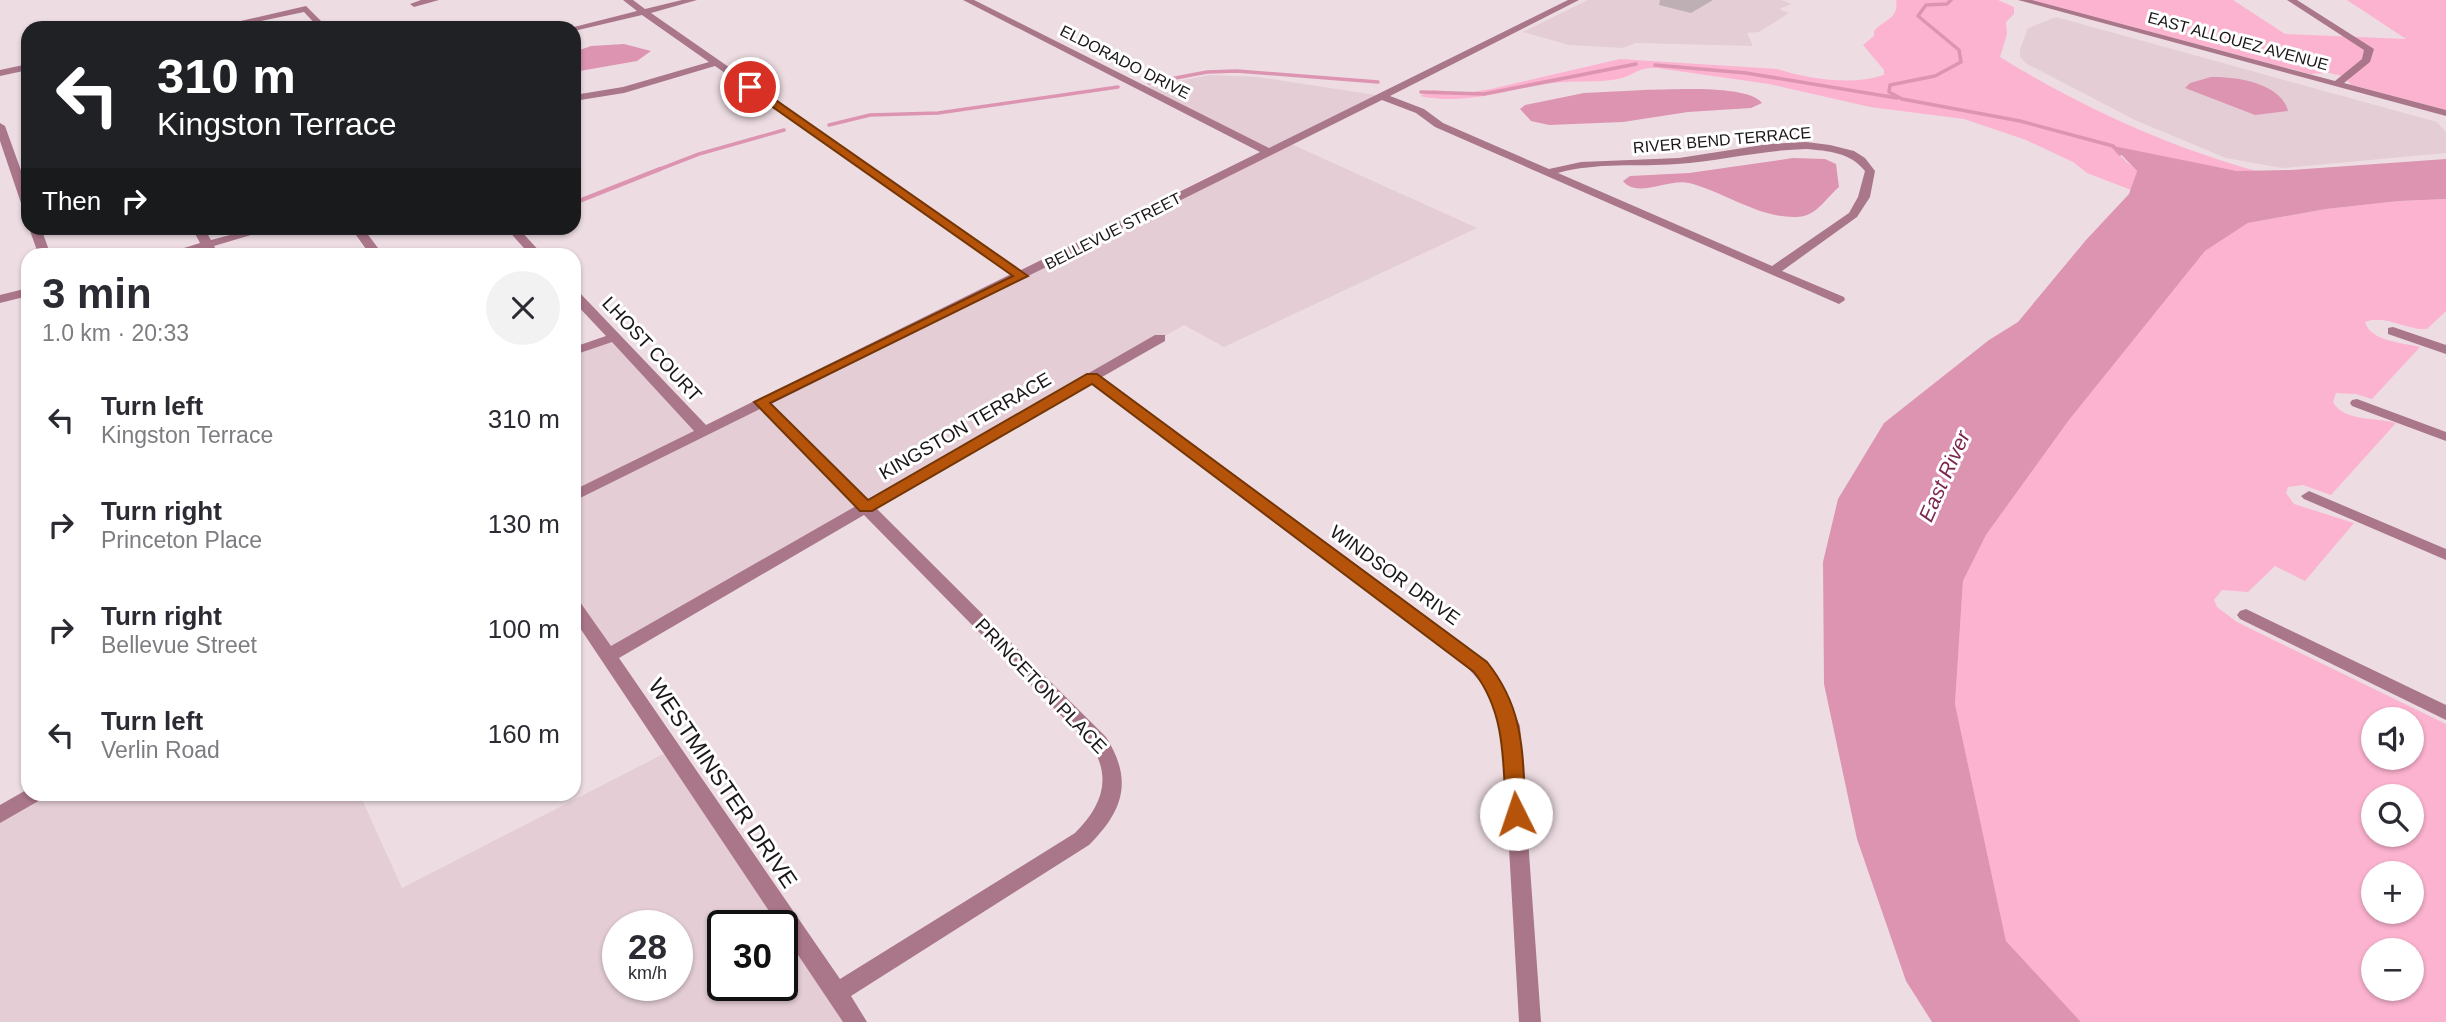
<!DOCTYPE html>
<html lang="en">
<head>
<meta charset="utf-8">
<style>
	body { margin:0; font-family:Helvetica,sans-serif; background:#f2f2f3; color:#2b2b33; height:100vh; display:flex; flex-direction:column; font-size:26px; white-space:nowrap }
	* { box-sizing:border-box; margin:0 }
	p { font-size:23px; color:#7c7c81 }
	.icon { flex:none; width:38px; height:38px; fill:none; stroke:currentColor; stroke-width:2; stroke-linecap:round; stroke-linejoin:round }
	.map { position:relative; flex:1; overflow:hidden }
	.sheet { position:absolute; left:21px; top:248px; width:560px; height:553px; display:flex; flex-direction:column; background:#fff; border-radius:21px; box-shadow:0 2px 5px #0004 }
	.sheet>* { flex:none }
	.top-card { position:absolute; left:21px; top:21px; width:560px; height:214px; border-radius:21px; box-shadow:0 2px 5px #0004; background:#202124; color:#fff; overflow:hidden }
	.controls { position:absolute; left:2361px; top:707px; display:grid; gap:14px }
	.controls a { display:grid; place-items:center; width:63px; height:63px; border-radius:50%; background:#fff; box-shadow:0 2px 5px #0004; font-size:35px }
	.speed { position:absolute; left:602px; top:910px; display:flex; gap:14px; font-size:35px; font-weight:700; text-align:center }
	.speed>* { display:grid; place-content:center; width:91px; height:91px; border-radius:50%; background:#fff; box-shadow:0 2px 5px #0004; line-height:1 }
	.speed small { font-size:18px; font-weight:400 }
	.speed .limit { border:4px solid #111; border-radius:10px; background:#fff; color:#111 }
	.pin { position:absolute; display:grid; place-items:center; width:60px; height:60px; color:#fff; margin:-30px; border:4px solid #fff; border-radius:50%; box-shadow:0 2px 7px #0007 }
	.me { position:absolute; width:77px; margin:-38px; rotate:356deg; stroke-linejoin:round; filter:drop-shadow(0 0 5px #0008) }
	.turn { display:flex; align-items:center; gap:24px; height:147px; padding:0 21px; font-size:32px }
	.turn .icon { width:91px; height:91px; stroke-width:2.5 }
	.turn b { display:block; font-size:49px; line-height:60px }
	.then { display:flex; align-items:center; height:66px; padding:0 21px; background:#0003; gap:14px; font-size:26px }
	.round { display:grid; place-items:center; flex:none; width:74px; height:74px; border-radius:37px; background:#f2f2f3 }
	.head { display:flex; align-items:center; justify-content:space-between; height:119px; padding:0 21px }
	h1 { font-size:42px; font-weight:700; line-height:52px }
	ul { padding:0; list-style:none }
	li { display:flex; align-items:center; gap:21px; height:105px; padding:0 21px }
	li div { flex:1 }
	li b { display:block; font-size:26px }
	li em { font-style:normal }
	.map>svg:first-child { display:block }
	.built { fill:#e4cdd5; fill-rule:evenodd }
	.green { fill:#fcb3cf; fill-rule:evenodd }
	.water { fill:#dd94b1 }
	.lines { fill:none; stroke-linecap:round; stroke-linejoin:round }
	.stream-far1 { stroke:#dd94b1; stroke-width:3.5 }
	.stream { stroke:#dd94b1; stroke-width:4.5 }
	.building { fill:#beafb4 }
	.minor { fill:#aa768a; fill-rule:evenodd }
	.route { fill:#b45309; stroke:#753606; stroke-width:2 }
	.labels { text-anchor:middle; dominant-baseline:central; stroke-width:6; stroke-linejoin:round; paint-order:stroke }
	.far-street-label { font-size:16px; fill:#1b1618; stroke:#fff }
	.street-label { font-size:19px; fill:#1b1618; stroke:#fff }
	.water-label { font-size:21px; font-style:italic; fill:#7b274f; stroke:#fff }
	.near-street-label { font-size:23px; fill:#1b1618; stroke:#fff }
</style>
</head>
<body>
<div class="map">
<svg width="2446" height="1022" viewBox="0 0 2446 1022">
	<rect width="100%" height="100%" fill="#eddde3"/>
	<path class="built" d="M 1588,0 L 1781,0 L 1792,4 L 1779,9 L 1789,13 L 1759,32 L 1747,33 L 1753,46 L 1636,43 L 1622,48 L 1569,45 L 1523,32 Z
		M 2056,17 L 2437,122 L 2446,132 L 2446,153 L 2282,168 L 2226,158 L 2137,121 L 2027,64 L 2020,57 L 2020,49 L 2028,28 Z
		M 1210,75 L 1258,77 L 1382,96 L 1289,143 L 1477,228 L 1224,347 L 1184,325 L 608,656 L 574,606 L 574,351 L 615,337 L 703,431 L 1269,153 L 1142,88 Z
		M 671,750 L 856,1022 L 0,1022 L 0,815 L 35,795 L 360,795 L 402,888 ZM 618,926 L 677,926 L 677,985 L 618,985 ZM 723,926 L 782,926 L 782,985 L 723,985 Z"/>
	<path class="green" d="M 1896,0 L 1998,0 L 2014,7 L 2014,14 L 2006,22 L 2007,34 L 2000,57 C 2079,106 2166,146 2256,171 L 2237,171 L 2168,158 L 2117,153 L 2137,171 L 2131,190 L 2087,173 L 2073,162 L 2026,140 L 1964,119 L 1870,107 L 1769,84 L 1657,68 C 1636,67 1636,75 1618,79 C 1596,83 1575,80 1553,83 C 1507,89 1467,106 1420,96 L 1432,90 L 1466,93 L 1491,89 L 1620,59 L 1777,69 C 1809,79 1851,86 1884,75 L 1884,70 L 1863,45 L 1874,36 L 1874,31 C 1885,19 1899,19 1896,0 Z
		M 2032,0 L 2233,0 L 2285,34 L 2406,39 L 2347,0 L 2446,0 L 2446,110 L 2352,85 L 2347,81 L 2350,78 L 2329,73 L 2310,74 Z
		M 2446,199 L 2446,311 L 2427,329 C 2406,331 2387,314 2365,322 C 2370,341 2403,343 2420,347 L 2372,399 L 2356,394 L 2336,393 L 2333,402 C 2344,422 2376,417 2396,423 L 2331,495 L 2303,485 L 2288,487 L 2286,493 L 2294,504 L 2354,523 L 2305,581 L 2275,566 L 2248,592 L 2222,590 L 2214,600 L 2217,607 L 2237,622 L 2446,724 L 2446,1022 L 2081,1022 L 2006,941 L 1955,704 L 1963,581 L 1986,535 L 2069,420 L 2205,251 L 2248,223 L 2326,209 L 2399,201 ZM 2373,719 L 2412,719 L 2412,758 L 2373,758 ZM 2373,796 L 2412,796 L 2412,835 L 2373,835 ZM 2373,873 L 2412,873 L 2412,912 L 2373,912 ZM 2373,950 L 2412,950 L 2412,989 L 2373,989 Z"/>
	<path class="water" d="M 624,44 L 651,51 L 637,61 L 574,72 L 574,52 L 591,46 Z
		M 2211,77 C 2234,76 2282,83 2288,111 L 2255,115 L 2185,88 L 2190,83 Z
		M 1644,90 C 1669,90 1747,84 1762,103 L 1751,108 L 1688,112 L 1623,122 L 1549,125 L 1531,121 L 1520,109 L 1525,105 L 1584,93 Z
		M 2113,146 L 2237,171 L 2291,170 L 2446,159 L 2446,199 L 2399,201 L 2326,209 L 2248,223 L 2205,251 L 2069,420 L 1986,535 L 1963,581 L 1955,704 L 2006,941 L 2081,1022 L 1932,1022 L 1906,981 L 1857,839 L 1824,684 L 1823,562 L 1838,499 L 1884,423 L 1989,340 L 2018,322 L 2086,240 L 2129,194 L 2137,171 Z
		M 1793,158 L 1825,159 L 1836,164 L 1839,187 C 1825,199 1816,217 1796,217 C 1758,218 1725,192 1689,183 C 1669,178 1637,199 1623,181 L 1630,176 L 1689,173 Z"/>
	<g class="lines">
		<path class="stream-far1" d="M 1951,0 L 1947,4 L 1926,5 L 1918,16 L 1959,50 L 1961,62 L 1935,76 L 1890,85 L 1889,92 L 1902,99 L 2020,121 L 2113,146 L 2120,154
			M 1655,65 L 1746,73 L 1897,98
			M 1149,83 L 1207,72 L 1237,71 L 1378,82
			M 1421,92 L 1484,94 L 1636,64
			M 829,125 L 870,115 L 938,113 L 1118,87
			M 655,171 L 699,154 L 784,130"/>
		<path class="stream" d="M 574,203 L 660,169"/>
	</g>
	<path class="building" d="M 1660,0 L 1713,0 L 1691,13 L 1659,5 Z"/>
	<g class="lines">
		<path class="minor" d="M 421,0 L 439,0 L 414,7 L 410,4 Z
			M 623,0 L 633,0 L 645,9 L 682,0 L 697,0 L 651,13 L 1021,270 L 1260,152 L 963,0 L 974,0 L 1269,148 L 1568,0 L 1579,0 L 1390,96 L 1424,109 L 1443,123 L 1549,169 L 1581,162 L 1679,158 L 1769,144 L 1806,142 L 1830,145 L 1854,151 L 1865,158 L 1875,171 L 1870,197 L 1857,217 L 1782,271 L 1844,297 L 1845,300 L 1839,304 L 1435,127 L 1416,113 L 1382,100 L 771,404 L 867,500 L 1155,335 L 1165,335 L 1165,341 L 1102,377 L 1468,647 L 1500,680 L 1520,726 L 1541,1022 L 1519,1022 L 1502,726 L 1486,688 L 1456,655 L 1092,383 L 876,508 L 1106,737 C 1133,780 1124,810 1089,845 L 851,996 L 867,1022 L 843,1022 L 782,931 L 782,926 L 779,926 L 574,619 L 574,600 L 580,602 L 611,646 L 856,506 L 760,409 L 574,501 L 574,490 L 694,431 L 612,342 L 574,355 L 574,347 L 606,336 L 574,302 L 574,290 L 578,291 L 706,425 L 1011,274 L 715,66 L 624,93 L 574,101 L 574,95 L 623,87 L 709,62 L 642,15 L 574,31 L 574,28 L 570,28 L 637,11 ZM 1806,149 C 1828,151 1850,152 1865,171 L 1858,197 L 1849,213 L 1772,266 L 1558,173 C 1597,162 1637,167 1677,164 C 1720,161 1762,150 1806,149 ZM 864,515 L 1092,747 C 1113,780 1100,808 1075,833 L 840,979 L 619,658 Z
			M 2018,0 L 2032,0 L 2335,81 L 2362,59 L 2364,50 L 2287,0 L 2297,0 L 2374,49 L 2370,62 L 2344,83 L 2446,110 L 2446,116 Z
			M 306,6 L 328,28 L 319,28 L 304,12 L 227,28 L 210,28 Z
			M 28,64 L 28,70 L 0,76 L 0,70 Z
			M 0,123 L 5,126 L 28,190 L 28,209 L 22,206 L 0,141 Z
			M 29,228 L 41,228 L 51,256 L 39,256 Z
			M 192,228 L 204,228 L 211,240 L 257,228 L 275,228 L 214,246 L 220,256 L 208,256 L 204,249 L 180,256 L 158,256 L 200,243 Z
			M 351,228 L 363,228 L 384,256 L 371,256 Z
			M 506,228 L 518,228 L 544,256 L 531,256 Z
			M 28,288 L 28,296 L 0,303 L 0,295 Z
			M 2393,327 L 2446,345 L 2446,354 L 2388,334 L 2388,328 Z
			M 2357,399 L 2446,432 L 2446,441 L 2352,406 L 2350,403 L 2352,400 Z
			M 2309,491 L 2446,549 L 2446,560 L 2304,499 L 2301,496 Z
			M 2246,609 L 2446,705 L 2446,720 L 2240,619 L 2237,615 L 2240,611 Z
			M 28,789 L 28,794 L 45,794 L 42,799 L 0,823 L 0,805 Z"/>
	</g>
	<path class="route" d="M 747,85 L 754,85 L 1028,276 L 770,403 L 868,500 L 1087,374 L 1097,374 L 1487,662 C 1526,711 1522,755 1526,814 L 1523,820 L 1509,820 L 1506,814 C 1503,763 1506,713 1474,672 L 1092,384 L 872,511 L 860,511 L 754,402 L 1013,276 L 747,89 Z"/>
	<g class="labels">
		<g class="far-street-label">
			<text transform="translate(2238 41) rotate(15)">EAST ALLOUEZ AVENUE</text>
			<text transform="translate(1125 62) rotate(27)">ELDORADO DRIVE</text>
			<text transform="translate(1722 140) rotate(-5)">RIVER BEND TERRACE</text>
			<text transform="translate(1113 231) rotate(-27)">BELLEVUE STREET</text>
		</g>
		<g class="street-label">
			<text transform="translate(652 349) rotate(47)">LHOST COURT</text>
			<text transform="translate(965 426) rotate(-30)">KINGSTON TERRACE</text>
			<text transform="translate(1395 575) rotate(36)">WINDSOR DRIVE</text>
			<text transform="translate(1041 686) rotate(46)">PRINCETON PLACE</text>
		</g>
		<g class="water-label">
			<text transform="translate(1944 476) rotate(-66)">East River</text>
		</g>
		<g class="near-street-label">
			<text transform="translate(723 783) rotate(56)">WESTMINSTER DRIVE</text>
		</g>
	</g>
</svg>
<div class="controls">
<a><svg class="icon" aria-label="sound" viewBox="0 0 24 24"><path d="M4 9h4l5-4v14l-5-4H4zM17 9q2 3 0 6"/></svg></a>
<a><svg class="icon" aria-label="search" viewBox="0 0 24 24"><circle cx="10" cy="10" r="6"/><path d="M15 15l6 6"/></svg></a>
<a>+</a>
<a>−</a>
</div>
<div class="speed"><div>28<small>km/h</small></div><div class="limit">30</div></div>
<div class="pin" style="left:750px;top:87px;background:#d93025"><svg class="icon" aria-label="arrive" viewBox="0 0 24 24"><path d="M6 21V4h12l-3 4 3 4H6"/></svg></div>
<svg class="me" style="left:1516px;top:814px" viewBox="-20 -20 40 40"><circle r="19" fill="#fff"/><path d="M0-13L10 11 0 6-10 11z" fill="#b45309"/></svg>
<div class="top-card">
<div class="turn"><svg class="icon" aria-label="left" viewBox="0 0 24 24"><path d="M17 20v-9H6M10 6l-5 5 5 5"/></svg><div><b>310 m</b>Kingston Terrace</div></div>
<div class="then">Then<svg class="icon" aria-label="right" viewBox="0 0 24 24"><path d="M7 20v-9h11M14 6l5 5-5 5"/></svg></div>
</div>
<section class="sheet">
<div class="head"><div><h1>3 min</h1><p>1.0 km · 20:33</p></div><a class="round"><svg class="icon" aria-label="close" viewBox="0 0 24 24"><path d="M6 6l12 12M18 6L6 18"/></svg></a></div>
<ul>
<li><svg class="icon" aria-label="left" viewBox="0 0 24 24"><path d="M17 20v-9H6M10 6l-5 5 5 5"/></svg><div><b>Turn left</b><p>Kingston Terrace</p></div><em>310 m</em></li>
<li><svg class="icon" aria-label="right" viewBox="0 0 24 24"><path d="M7 20v-9h11M14 6l5 5-5 5"/></svg><div><b>Turn right</b><p>Princeton Place</p></div><em>130 m</em></li>
<li><svg class="icon" aria-label="right" viewBox="0 0 24 24"><path d="M7 20v-9h11M14 6l5 5-5 5"/></svg><div><b>Turn right</b><p>Bellevue Street</p></div><em>100 m</em></li>
<li><svg class="icon" aria-label="left" viewBox="0 0 24 24"><path d="M17 20v-9H6M10 6l-5 5 5 5"/></svg><div><b>Turn left</b><p>Verlin Road</p></div><em>160 m</em></li>
</ul>
</section>
</div>
</body>
</html>
